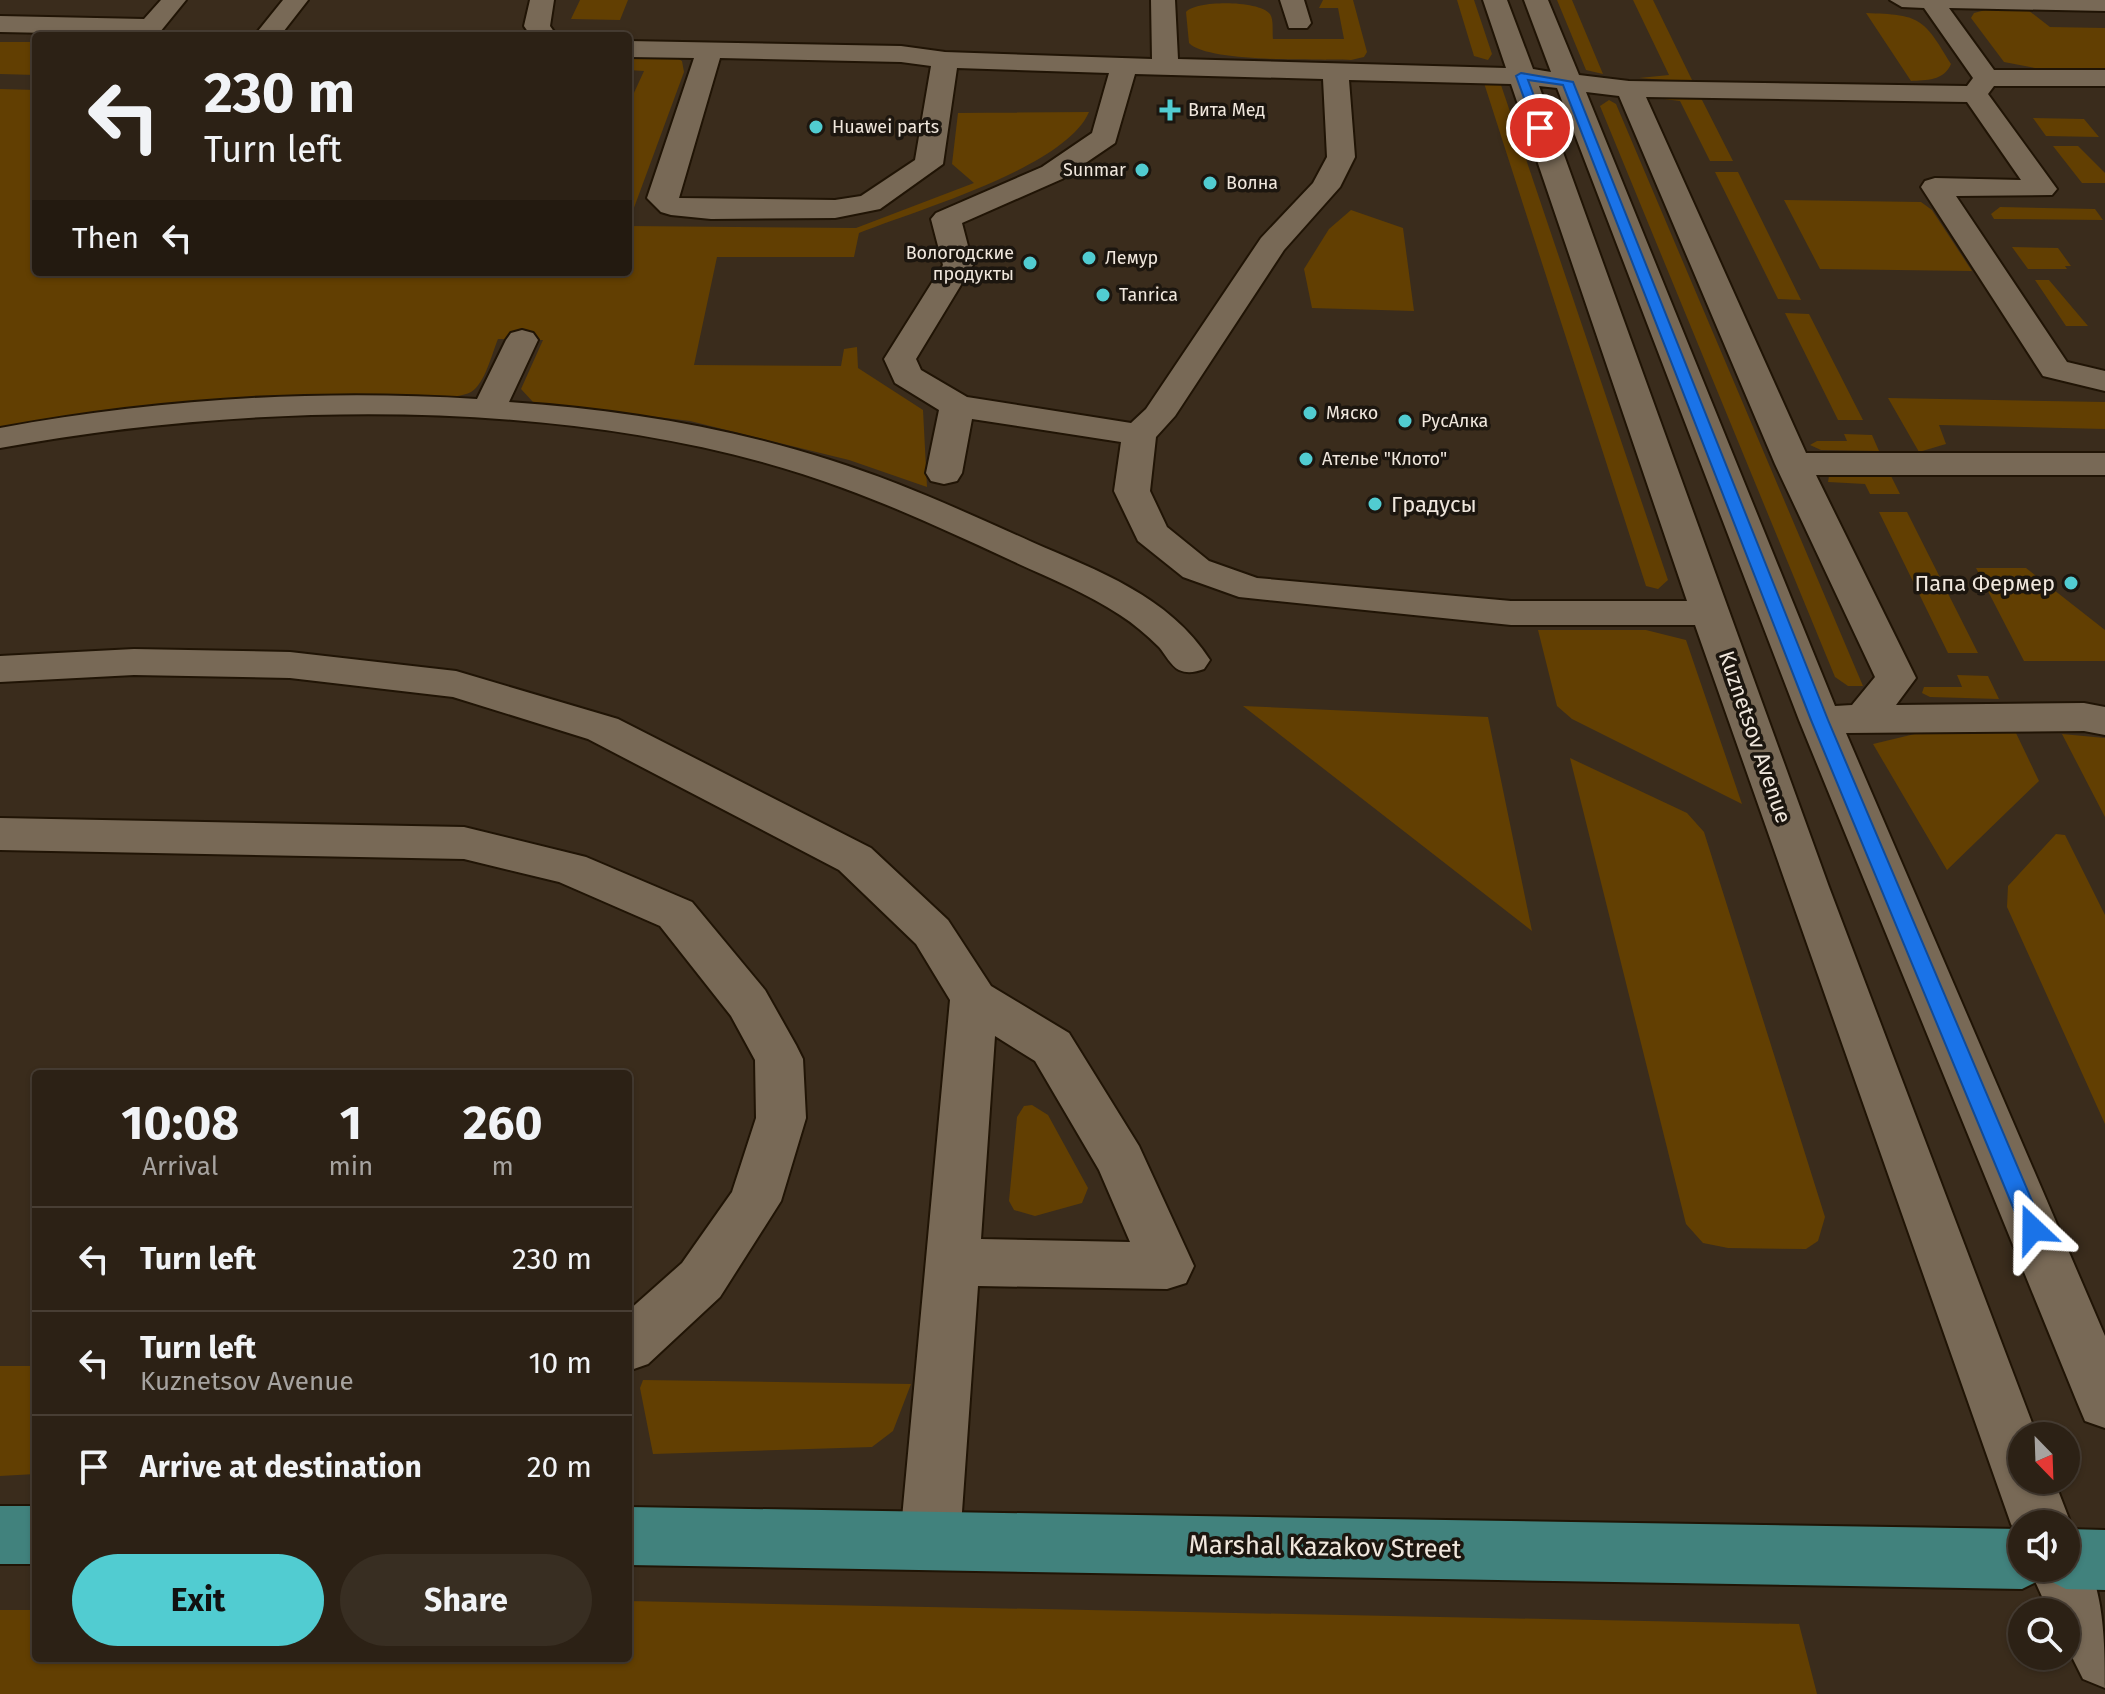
<!DOCTYPE html>
<html lang="en">
<head>
<meta charset="utf-8">
<style>
	body { margin:0; font-family:"Fira Sans",sans-serif; background:#382e22; color:#f1f3f6; height:100vh; display:flex; flex-direction:column; font-size:30px; white-space:nowrap }
	* { box-sizing:border-box; margin:0 }
	p { font-size:26px; color:#a6a3a0 }
	.icon { flex:none; width:44px; height:44px; fill:none; stroke:currentColor; stroke-width:2; stroke-linecap:round; stroke-linejoin:round }
	.map { position:relative; flex:1; overflow:hidden }
	.details { position:absolute; left:32px; top:1070px; width:600px; height:592px; display:flex; flex-direction:column; background:#2c2115; border-radius:8px; box-shadow:0 2px 6px #0004,0 0 0 2px #483e34 }
	.details>* { flex:none }
	.top-card { position:absolute; left:32px; top:32px; width:600px; height:244px; border-radius:8px; box-shadow:0 2px 6px #0004,0 0 0 2px #483e34; background:#2c2115; color:#f1f3f6; overflow:hidden }
	.needle { width:52px; rotate:157deg }
	.controls { position:absolute; left:2008px; top:1422px; display:grid; gap:16px }
	.controls a { display:grid; place-items:center; width:72px; height:72px; border-radius:50%; background:#2c2115; box-shadow:0 2px 6px #0004,0 0 0 2px #483e34; font-size:40px }
	.pin { position:absolute; display:grid; place-items:center; width:68px; height:68px; color:#fff; margin:-34px; border:4px solid #fff; border-radius:50%; box-shadow:0 2px 8px #0007 }
	.me { position:absolute; width:88px; margin:-44px; rotate:337deg; stroke-linejoin:round; filter:drop-shadow(0 0 6px #0008) }
	.turn { display:flex; align-items:center; gap:28px; height:168px; padding:0 40px; font-size:36px }
	.turn .icon { width:104px; height:104px; stroke-width:2.5 }
	.turn b { display:block; font-size:56px; line-height:68px }
	.then { display:flex; align-items:center; height:76px; padding:0 40px; background:#0003; gap:16px; font-size:30px }
	.eta { display:flex; justify-content:space-evenly; align-items:center; height:136px; text-align:center }
	.eta b { font-size:48px; font-weight:700; line-height:56px }
	.button { display:flex; gap:16px; margin-top:auto; padding:16px 40px }
	.button a { flex:1; height:92px; border-radius:48px; background:#51ccd1; color:#111; font-size:32px; font-weight:700; line-height:92px; text-align:center }
	.button a+a { background:#382e22; color:#f1f3f6 }
	ul { padding:0; list-style:none }
	li { display:flex; align-items:center; gap:24px; height:104px; padding:0 40px; border-top:2px solid #483e34 }
	li div { flex:1 }
	li b { display:block; font-size:30px }
	li em { font-style:normal }
	.map>svg:first-child { display:block }
	.green { fill:#623f02 }
	.lines { fill:none; stroke-linecap:round; stroke-linejoin:round }
	.minor-casing { stroke:#201405; stroke-width:4 }
	.major-casing { stroke:#201405; stroke-width:4 }
	.minor { fill:#786956; fill-rule:evenodd }
	.major { fill:#41827d; fill-rule:evenodd }
	.route { fill:#1a73e8; stroke:#114b97; stroke-width:2 }
	.poi-dot { fill:#51ccd1; stroke:#1c160f; stroke-width:3 }
	.labels { text-anchor:middle; dominant-baseline:central; stroke-width:7; stroke-linejoin:round; paint-order:stroke }
	.far-poi-label { font-size:18px; fill:#f0e7dd; stroke:#1c160f; text-anchor:start }
	.poi-label { font-size:22px; fill:#f0e7dd; stroke:#1c160f; text-anchor:start }
	.street-label { font-size:22px; fill:#f0e7dd; stroke:#1c160f }
	.near-street-label { font-size:26px; fill:#f0e7dd; stroke:#1c160f }
</style>
</head>
<body>
<div class="map">
<svg width="2105" height="1694" viewBox="0 0 2105 1694">
	<rect width="100%" height="100%" fill="#3a2c1c"/>
	<path class="green" d="M 580,0 L 628,0 L 620,20 L 571,19 Z
		M 1323,0 L 1353,0 L 1367,52 L 1364,57 L 1351,60 C 1319,59 1208,63 1189,43 L 1186,12 C 1196,0 1259,0 1270,14 C 1274,20 1272,32 1273,39 L 1344,39 L 1338,8 L 1319,8 Z
		M 1457,0 L 1474,0 L 1492,54 L 1488,60 L 1474,56 Z
		M 1557,0 L 1572,0 L 1603,74 L 1586,70 Z
		M 1633,0 L 1653,0 L 1693,82 L 1639,78 L 1669,75 Z
		M 1989,9 L 2028,10 L 2050,27 L 2105,28 L 2105,69 L 2035,68 L 2004,62 L 1971,18 L 1974,13 Z
		M 1866,13 C 1920,15 1923,17 1951,64 C 1944,81 1926,80 1911,81 Z
		M 0,42 L 36,42 L 36,75 L 0,74 Z
		M 628,58 L 677,58 L 682,61 L 684,72 L 628,224 L 628,95 L 633,95 L 644,71 L 628,70 Z
		M 1490,81 L 1501,85 L 1668,580 L 1658,589 L 1646,586 L 1484,83 Z
		M 0,89 L 36,90 L 36,272 L 628,272 L 628,226 L 856,228 L 974,183 L 952,164 L 958,113 L 1089,112 C 1065,168 916,210 859,233 L 854,257 L 717,257 L 694,365 L 841,366 L 844,349 L 857,347 L 858,368 L 923,410 L 927,487 L 849,460 L 690,421 L 533,402 L 521,389 L 543,340 L 498,339 C 492,353 485,384 471,392 C 450,403 400,394 375,394 C 249,393 123,406 0,428 Z
		M 1700,96 L 1733,161 L 1710,161 L 1680,101 L 1648,97 Z
		M 1609,100 L 1616,104 L 1863,686 L 1848,686 L 1835,677 L 1600,106 Z
		M 2033,118 L 2084,119 L 2099,137 L 2046,136 Z
		M 2053,146 L 2078,146 L 2105,173 L 2105,183 L 2082,183 Z
		M 1715,172 L 1738,172 L 1801,300 L 1778,299 Z
		M 1784,200 L 1921,202 L 1932,210 L 1972,271 L 1820,269 Z
		M 2000,207 L 2095,209 L 2103,220 L 1994,219 L 1991,214 Z
		M 1351,210 L 1403,228 L 1414,311 L 1312,308 L 1304,269 L 1329,229 Z
		M 2012,247 L 2058,248 L 2071,266 L 2065,266 L 2067,269 L 2028,269 Z
		M 2035,280 L 2049,280 L 2088,326 L 2066,326 Z
		M 1785,313 L 1809,314 L 1863,420 L 1838,420 Z
		M 1888,398 L 2105,402 L 2105,429 L 1939,425 L 1946,444 L 1919,452 Z
		M 1844,434 L 1872,435 L 1879,451 L 1821,450 L 1810,445 L 1817,441 L 1847,441 Z
		M 1834,475 L 1891,476 L 1900,494 L 1870,494 L 1865,484 L 1828,482 L 1829,476 Z
		M 1879,512 L 1907,512 L 1978,653 L 1948,653 Z
		M 1976,568 L 2026,568 L 2105,630 L 2105,661 L 2024,661 Z
		M 1538,630 L 1646,630 L 1686,640 L 1742,804 L 1572,719 L 1557,706 Z
		M 1957,675 L 1988,676 L 1999,699 L 1930,697 L 1922,693 L 1924,687 L 1962,687 Z
		M 1243,706 L 1488,717 L 1532,931 Z
		M 1923,732 L 2016,733 L 2039,781 L 1947,870 L 1873,744 Z
		M 2062,734 L 2105,738 L 2105,817 Z
		M 1570,758 L 1687,813 L 1704,832 L 1825,1217 L 1818,1241 L 1806,1249 L 1728,1248 L 1703,1243 L 1686,1224 Z
		M 2056,834 L 2065,835 L 2105,915 L 2105,1124 L 2007,907 L 2008,886 Z
		M 1032,1105 L 1048,1115 L 1088,1188 L 1082,1203 L 1035,1216 L 1014,1210 L 1009,1201 L 1017,1117 L 1024,1106 Z
		M 0,1366 L 36,1366 L 36,1474 L 0,1476 Z
		M 643,1380 L 911,1384 L 893,1431 L 872,1447 L 653,1454 L 640,1388 Z
		M 628,1601 L 1799,1624 L 1817,1694 L 0,1694 L 0,1610 L 36,1610 L 36,1658 L 628,1658 Z"/>
	<g class="lines">
		<defs>
			<path id="minor" d="M 161,0 L 186,0 L 160,32 L 151,35 L 0,32 L 0,16 L 144,19 Z
				M 283,0 L 308,0 L 280,36 L 254,36 Z
				M 530,0 L 554,0 L 550,26 L 557,36 L 531,36 L 524,26 Z
				M 1151,0 L 1175,0 L 1178,59 L 1506,68 L 1483,0 L 1507,0 L 1533,69 L 1551,72 L 1524,0 L 1548,0 L 1579,75 L 1629,81 L 1967,86 L 1973,78 L 1924,8 L 1902,7 L 1890,0 L 2105,0 L 2105,11 L 1949,8 L 1994,70 L 2105,70 L 2105,86 L 1994,86 L 1988,94 L 2057,189 L 2052,195 L 1956,196 L 2067,362 L 2105,371 L 2105,391 L 2043,376 L 1921,187 L 1925,181 L 1935,178 L 2021,180 L 1967,102 L 1646,97 L 1806,453 L 2105,453 L 2105,475 L 1816,475 L 1916,678 L 1896,705 L 2084,703 L 2105,707 L 2105,735 L 2084,731 L 1846,733 L 2105,1336 L 2105,1428 L 2085,1421 L 2077,1402 L 1799,720 L 1557,88 L 1539,86 L 1829,887 L 2037,1436 L 2022,1436 L 2022,1480 L 2054,1480 L 2071,1524 L 2066,1535 L 2066,1524 L 2022,1524 L 2022,1545 L 2011,1524 L 1695,625 L 1511,625 L 1239,597 L 1183,577 L 1138,541 L 1114,491 L 1121,442 L 972,419 L 962,473 L 957,481 L 944,484 L 931,481 L 926,473 L 939,410 L 895,383 L 884,359 L 943,265 L 931,219 L 936,213 L 1042,167 L 1092,133 L 1109,73 L 957,68 L 943,164 L 880,209 L 835,218 L 711,219 L 671,215 L 661,212 L 647,198 L 694,58 L 628,57 L 628,41 L 901,46 L 945,52 L 1152,59 ZM 720,58 L 901,62 L 931,66 L 915,160 L 861,196 L 835,200 L 679,198 ZM 1135,74 L 1323,79 L 1327,157 L 1313,183 L 1261,238 L 1146,409 L 1131,423 L 967,397 L 921,370 L 916,359 L 973,265 L 962,223 L 1062,179 L 1115,143 ZM 1349,80 L 1511,84 L 1687,601 L 1511,601 L 1257,578 L 1209,561 L 1167,527 L 1150,491 L 1156,437 L 1175,416 L 1284,250 L 1340,187 L 1355,157 ZM 1586,92 L 1619,96 L 1775,464 L 1875,677 L 1852,705 L 1835,706 Z
				M 1280,0 L 1304,0 L 1311,23 L 1307,28 L 1289,28 Z
				M 522,330 L 533,333 L 538,340 L 509,402 C 617,409 727,427 830,460 C 900,482 965,512 1032,542 C 1098,571 1169,596 1210,660 L 1204,669 C 1195,672 1188,674 1179,670 C 1171,666 1165,654 1159,647 C 1147,635 1134,624 1120,615 C 1084,591 1044,576 1006,558 C 952,533 898,508 843,488 C 593,395 259,400 0,448 L 0,428 C 156,399 319,389 477,399 L 506,340 L 511,333 Z
				M 134,649 L 290,652 L 456,671 L 618,719 L 871,848 L 948,920 L 991,986 L 1069,1033 L 1139,1146 L 1194,1266 L 1186,1283 L 1167,1289 L 978,1286 L 960,1540 L 951,1561 L 930,1569 L 909,1561 L 900,1540 L 950,1000 L 916,944 L 839,870 L 588,739 L 453,697 L 290,678 L 134,675 L 0,682 L 0,656 ZM 995,1036 L 1035,1061 L 1099,1170 L 1130,1242 L 981,1239 Z
				M 0,818 L 464,827 L 586,857 L 692,902 L 765,990 L 796,1045 L 803,1059 L 806,1118 L 781,1201 L 720,1297 L 648,1364 L 628,1371 L 628,1311 L 682,1263 L 732,1192 L 756,1118 L 755,1060 L 731,1016 L 660,926 L 559,882 L 464,859 L 0,850 Z
				M 2066,1541 C 2105,1561 2105,1644 2105,1688 L 2083,1679 L 2066,1645 L 2066,1612 L 2049,1612 L 2029,1568 L 2066,1568 Z"/>
			<path id="major" d="M 0,1506 L 36,1506 L 36,1564 L 0,1564 Z
				M 628,1507 L 2022,1529 L 2022,1568 L 2066,1568 L 2066,1529 L 2105,1530 L 2105,1590 L 2066,1589 L 2044,1578 L 2022,1589 L 628,1565 Z"/>
		</defs>
		<use href="#minor" class="minor-casing"/>
		<use href="#major" class="major-casing"/>
		<use href="#minor" class="minor"/>
		<use href="#major" class="major"/>
	</g>
	<path class="route" d="M 1521,73 L 1573,82 L 1828,720 L 2044,1229 L 2040,1236 L 2025,1236 L 2022,1229 L 1811,720 L 1563,85 L 1528,80 L 1546,128 L 1536,131 L 1516,76 Z"/>
	<g class="poi-dot">
		<path d="M1166 98h8v8h8v8h-8v8h-8v-8h-8v-8h8z"/>
		<circle cx="816" cy="127" r="8"/>
		<circle cx="1142" cy="170" r="8"/>
		<circle cx="1210" cy="183" r="8"/>
		<circle cx="1089" cy="258" r="8"/>
		<circle cx="1030" cy="263" r="8"/>
		<circle cx="1103" cy="295" r="8"/>
		<circle cx="1310" cy="413" r="8"/>
		<circle cx="1405" cy="421" r="8"/>
		<circle cx="1306" cy="459" r="8"/>
		<circle cx="1375" cy="504" r="8"/>
		<circle cx="2071" cy="583" r="8"/>
	</g>
	<g class="labels">
		<g class="far-poi-label">
			<text x="1188" y="110">Вита Мед</text>
			<text x="832" y="127">Huawei parts</text>
			<text x="1126" y="170" text-anchor="end">Sunmar</text>
			<text x="1226" y="183">Волна</text>
			<text x="1014" y="253" text-anchor="end">Вологодские<tspan x="1014" dy="21">продукты</tspan></text>
			<text x="1105" y="258">Лемур</text>
			<text x="1119" y="295">Tanrica</text>
			<text x="1326" y="413">Мяско</text>
			<text x="1421" y="421">РусАлка</text>
			<text x="1322" y="459">Ателье "Клото"</text>
		</g>
		<g class="poi-label">
			<text x="1391" y="504">Градусы</text>
			<text x="2055" y="583" text-anchor="end">Папа Фермер</text>
		</g>
		<g class="street-label">
			<text transform="translate(1755 737) rotate(71)">Kuznetsov Avenue</text>
		</g>
		<g class="near-street-label">
			<text transform="translate(1325 1547) rotate(1)">Marshal Kazakov Street</text>
		</g>
	</g>
</svg>
<div class="controls">
<a><svg class="needle" viewBox="-14 -14 28 28"><path d="M0-13l5 13h-10z" fill="#e53935"/><path d="M0 13l5-13h-10z" fill="#a6a3a0"/></svg></a>
<a><svg class="icon" aria-label="sound" viewBox="0 0 24 24"><path d="M4 9h4l5-4v14l-5-4H4zM17 9q2 3 0 6"/></svg></a>
<a><svg class="icon" aria-label="search" viewBox="0 0 24 24"><circle cx="10" cy="10" r="6"/><path d="M15 15l6 6"/></svg></a>
</div>
<div class="pin" style="left:1540px;top:128px;background:#d93025"><svg class="icon" aria-label="arrive" viewBox="0 0 24 24"><path d="M6 21V4h12l-3 4 3 4H6"/></svg></div>
<svg class="me" style="left:2033px;top:1229px" viewBox="-20 -20 40 40"><path d="M0-17L14 15 0 8-14 15z" fill="#1a73e8" stroke="#fff" stroke-width="4"/></svg>
<div class="top-card">
<div class="turn"><svg class="icon" aria-label="left" viewBox="0 0 24 24"><path d="M17 20v-9H6M10 6l-5 5 5 5"/></svg><div><b>230 m</b>Turn left</div></div>
<div class="then">Then<svg class="icon" aria-label="left" viewBox="0 0 24 24"><path d="M17 20v-9H6M10 6l-5 5 5 5"/></svg></div>
</div>
<section class="details">
<div class="eta">
<div><b>10:08</b><p>Arrival</p></div>
<div><b>1</b><p>min</p></div>
<div><b>260</b><p>m</p></div>
</div>
<ul>
<li><svg class="icon" aria-label="left" viewBox="0 0 24 24"><path d="M17 20v-9H6M10 6l-5 5 5 5"/></svg><div><b>Turn left</b></div><em>230 m</em></li>
<li><svg class="icon" aria-label="left" viewBox="0 0 24 24"><path d="M17 20v-9H6M10 6l-5 5 5 5"/></svg><div><b>Turn left</b><p>Kuznetsov Avenue</p></div><em>10 m</em></li>
<li><svg class="icon" aria-label="arrive" viewBox="0 0 24 24"><path d="M6 21V4h12l-3 4 3 4H6"/></svg><div><b>Arrive at destination</b></div><em>20 m</em></li>
</ul>
<div class="button"><a>Exit</a><a>Share</a></div>
</section>
</div>
</body>
</html>
